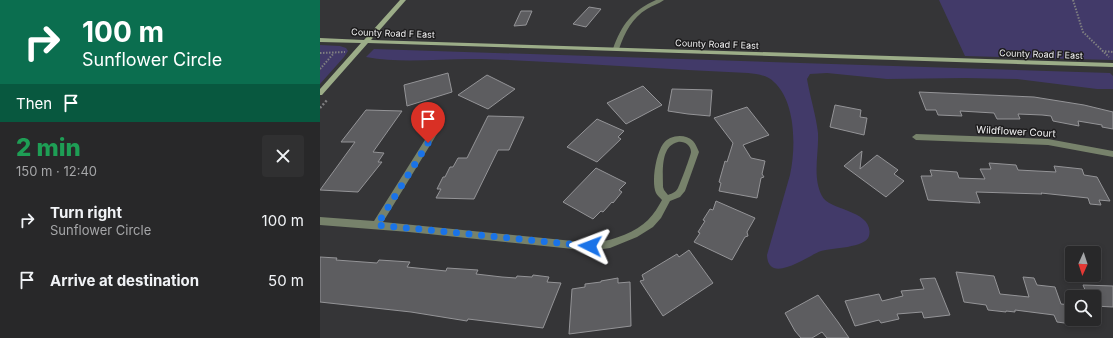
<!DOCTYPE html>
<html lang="en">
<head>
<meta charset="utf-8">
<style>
	body { margin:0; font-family:Inter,sans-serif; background:#303031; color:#f1f3f6; height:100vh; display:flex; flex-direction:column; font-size:15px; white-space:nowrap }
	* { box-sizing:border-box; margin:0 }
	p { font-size:13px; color:#a5a6a8 }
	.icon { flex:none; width:22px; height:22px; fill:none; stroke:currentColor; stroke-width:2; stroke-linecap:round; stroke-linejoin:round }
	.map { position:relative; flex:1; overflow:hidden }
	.details { display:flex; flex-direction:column; background:#282829; width:320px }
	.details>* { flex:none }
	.banner { background:#0b6e4f; color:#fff; overflow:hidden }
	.needle { width:26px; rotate:183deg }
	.buttons { position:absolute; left:745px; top:246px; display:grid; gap:8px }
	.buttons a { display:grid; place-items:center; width:36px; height:36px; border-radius:4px; background:#282829; box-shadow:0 2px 6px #0003,0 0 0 1px #444446; font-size:20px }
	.pin { position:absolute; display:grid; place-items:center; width:34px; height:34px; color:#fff; margin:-41px -17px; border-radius:50% 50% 50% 0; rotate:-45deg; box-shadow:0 0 4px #0007 }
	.pin .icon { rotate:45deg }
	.me { position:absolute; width:44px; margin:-22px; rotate:273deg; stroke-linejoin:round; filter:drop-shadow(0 0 3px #0008) }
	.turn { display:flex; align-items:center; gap:14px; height:84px; padding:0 16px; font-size:18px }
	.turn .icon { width:52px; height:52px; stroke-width:2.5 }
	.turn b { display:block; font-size:28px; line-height:34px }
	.then { display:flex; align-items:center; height:38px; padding:0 16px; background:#0003; gap:8px; font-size:15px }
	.round { display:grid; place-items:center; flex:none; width:42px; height:42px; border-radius:4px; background:#303031 }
	.summary { display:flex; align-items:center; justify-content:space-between; height:68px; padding:0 16px }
	h1 { font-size:24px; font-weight:800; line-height:30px; color:#1e9e55 }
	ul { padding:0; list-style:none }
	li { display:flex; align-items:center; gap:12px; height:60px; padding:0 16px }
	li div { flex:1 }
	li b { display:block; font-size:15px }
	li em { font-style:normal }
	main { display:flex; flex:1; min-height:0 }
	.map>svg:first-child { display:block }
	.green { fill:#423a69 }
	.building { fill:#5d5d60; stroke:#949497 }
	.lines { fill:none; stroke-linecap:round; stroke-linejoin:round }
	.path-far1 { stroke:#7f7f81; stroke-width:2; stroke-dasharray:1.5 1.5; stroke-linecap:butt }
	.path { stroke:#7f7f81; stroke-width:2.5; stroke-dasharray:2 2; stroke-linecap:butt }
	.street { fill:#77826b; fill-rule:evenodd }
	.secondary { fill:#9cad88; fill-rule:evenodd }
	.route { stroke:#1a73e8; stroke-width:7; stroke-dasharray:0 12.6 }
	.labels { text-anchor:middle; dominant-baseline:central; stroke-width:3; stroke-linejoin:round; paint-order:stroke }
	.far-street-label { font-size:9px; fill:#f2f2f3; stroke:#1d1c1d }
	.street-label { font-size:10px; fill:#f2f2f3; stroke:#1d1c1d }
</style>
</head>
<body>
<main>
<section class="details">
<div class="banner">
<div class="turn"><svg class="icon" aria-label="right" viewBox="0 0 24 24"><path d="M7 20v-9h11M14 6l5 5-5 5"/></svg><div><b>100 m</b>Sunflower Circle</div></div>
<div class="then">Then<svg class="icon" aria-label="arrive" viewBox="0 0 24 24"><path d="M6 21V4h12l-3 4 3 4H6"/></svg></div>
</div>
<div class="summary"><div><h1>2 min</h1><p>150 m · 12:40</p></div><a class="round"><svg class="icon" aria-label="close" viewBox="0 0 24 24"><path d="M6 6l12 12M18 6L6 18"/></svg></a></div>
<ul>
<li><svg class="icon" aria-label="right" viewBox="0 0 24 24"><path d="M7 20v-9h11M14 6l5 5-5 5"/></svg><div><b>Turn right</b><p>Sunflower Circle</p></div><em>100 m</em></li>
<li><svg class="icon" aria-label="arrive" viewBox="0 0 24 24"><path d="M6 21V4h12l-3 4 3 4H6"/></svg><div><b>Arrive at destination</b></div><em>50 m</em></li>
</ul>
</section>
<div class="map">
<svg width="793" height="338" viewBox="0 0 793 338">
	<rect width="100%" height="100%" fill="#353537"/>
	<path class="green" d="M 619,0 L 793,0 L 793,60 L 645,56 Z
		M 0,45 L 20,46 L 26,48 L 28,51 L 24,57 L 0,84 Z
		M 54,49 L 790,73 L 793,76 L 793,89 L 777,89 L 697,79 L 645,78 L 567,79 L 507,73 L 490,74 L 487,79 C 490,97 496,115 498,133 C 499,154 492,177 502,196 C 509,211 555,210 549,236 C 546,248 511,248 501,251 C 489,255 448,286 447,255 L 470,175 C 476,148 476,102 454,82 C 447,75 437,74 428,73 C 339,69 250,62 161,59 C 122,58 84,64 46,57 Z"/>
	<path class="building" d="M 269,7 L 281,9 L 266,27 L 253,24 Z
		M 201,11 L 212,11 L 206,25 L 194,26 Z
		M 128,73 L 132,92 L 87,106 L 84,85 Z
		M 167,75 L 195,89 L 168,109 L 138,95 Z
		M 323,86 L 342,105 L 306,124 L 287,103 Z
		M 352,89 L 392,90 L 390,116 L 368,114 L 348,111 Z
		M 599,92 L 714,97 L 764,105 L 793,112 L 793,129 L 782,127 L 782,125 L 758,121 L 759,126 L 733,121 L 731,116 L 722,115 L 698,114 L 700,119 L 677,119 L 674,113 L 640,111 L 642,116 L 618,115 L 616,110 L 606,110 Z
		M 515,105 L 541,110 L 540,117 L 547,118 L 544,135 L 510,127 Z
		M 427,107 L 449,135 L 423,145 L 431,158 L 445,161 L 442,174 L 444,177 L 441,178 L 437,198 L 399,191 L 401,183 L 399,182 L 405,161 L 407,162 L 413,143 L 394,118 Z
		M 46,110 L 82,111 L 53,152 L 64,153 L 58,162 L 62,162 L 38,192 L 0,190 L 35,142 L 21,142 Z
		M 168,116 L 204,117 L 189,150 L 178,150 L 154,199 L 116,198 L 121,189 L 117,189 L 123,177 L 125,177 L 130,167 L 133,167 L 138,158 L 147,158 Z
		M 277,119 L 304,131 L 298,137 L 301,139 L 277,162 L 247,147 Z
		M 542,151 L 540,169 L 557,155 L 578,170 L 574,174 L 584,181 L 566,197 L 524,166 Z
		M 669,163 L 696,165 L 698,170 L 736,172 L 734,166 L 762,169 L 764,175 L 777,177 L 790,201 L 779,200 L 781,205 L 770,204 L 768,198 L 721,193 L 722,194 L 656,192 L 660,203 L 608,200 L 601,176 L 612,176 L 610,170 L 637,172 L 639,178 L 665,179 L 660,169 L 671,169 Z
		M 276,168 L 306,183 L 299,190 L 302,192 L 293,203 L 292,202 L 283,212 L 281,211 L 273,219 L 243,202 Z
		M 396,201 L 435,218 L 427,232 L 428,236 L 425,237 L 412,260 L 374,242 L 380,233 L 378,232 L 385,221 L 383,220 L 390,209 L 393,210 Z
		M 369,250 L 393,283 L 343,316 L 320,281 L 324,280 L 322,275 L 357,254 L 359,257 Z
		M 0,257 L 17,258 L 16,260 L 57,263 L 59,260 L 90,262 L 87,267 L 126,271 L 127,268 L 158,270 L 156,274 L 182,277 L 196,278 L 197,276 L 212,277 L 213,275 L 229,277 L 227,282 L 241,283 L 223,328 L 148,319 L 147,321 L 91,312 L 0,302 Z
		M 636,272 L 674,276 L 680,294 L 709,297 L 703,277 L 714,278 L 717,285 L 735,287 L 741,304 L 751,305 L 752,324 L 737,322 L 734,315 L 695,310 L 695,312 L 686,311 L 686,312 L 668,310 L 666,305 L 644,302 Z
		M 298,278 L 298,283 L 310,282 L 311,326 L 249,334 L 252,289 L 265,287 L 265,284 L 281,282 L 281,281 Z
		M 615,278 L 630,315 L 604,318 L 602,312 L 577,314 L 579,319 L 561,323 L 559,320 L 535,326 L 525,301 L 559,294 L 562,301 L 583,296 L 581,291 L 604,289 L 600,279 Z
		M 763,285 L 793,286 L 793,307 L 774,306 L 774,297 L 768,297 Z
		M 498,295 L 518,322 L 529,338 L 507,338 L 502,332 L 492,338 L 481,338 L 475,331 L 465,313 Z"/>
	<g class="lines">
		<path class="path-far1" d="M 753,0 L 763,32 L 789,57
			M 782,51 L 793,52
			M 0,53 L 25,52
			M 0,69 L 14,53"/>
		<path class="path" d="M 0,108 L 8,99"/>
		<path class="street" d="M 336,0 L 344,0 C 339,4 333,5 327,9 C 312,18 305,32 299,49 L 298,50 L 294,50 L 293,49 C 301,25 313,10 336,0 Z
			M 116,126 L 120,129 L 63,222 L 253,241 C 261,241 270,242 278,242 C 294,240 316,232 328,220 C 334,214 338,207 342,200 C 340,198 337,195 336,193 C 331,182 336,154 343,144 C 349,135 365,133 373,141 C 376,144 377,148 379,152 L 365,191 L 360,197 L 350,201 L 341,218 L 333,227 L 317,237 L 290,248 L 276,250 L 253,249 L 89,232 L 0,225 L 0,217 L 54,221 L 113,127 ZM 358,142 C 364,141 371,145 371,152 C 371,155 360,184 358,188 C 356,192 353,193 348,195 L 344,190 L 343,187 C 343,172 340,146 358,142 Z
			M 596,134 L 728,139 L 793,151 L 793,157 L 728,145 L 596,140 L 592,137 Z"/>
		<path class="secondary" d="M 80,0 L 86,0 L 51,40 L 793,63 L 793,67 L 48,43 L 2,95 L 0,95 L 0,89 L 41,43 L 0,42 L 0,38 L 44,40 Z"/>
	</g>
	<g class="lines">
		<path class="route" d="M 108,143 L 57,225 L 270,246"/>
	</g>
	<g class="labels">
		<g class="far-street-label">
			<text transform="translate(73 33) rotate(2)">County Road F East</text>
			<text transform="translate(397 44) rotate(2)">County Road F East</text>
			<text transform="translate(721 54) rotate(2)">County Road F East</text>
		</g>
		<g class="street-label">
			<text transform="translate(696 131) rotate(3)">Wildflower Court</text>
		</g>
	</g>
</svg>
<div class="buttons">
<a><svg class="needle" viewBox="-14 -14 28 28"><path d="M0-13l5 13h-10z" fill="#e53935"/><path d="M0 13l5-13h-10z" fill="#a5a6a8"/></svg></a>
<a><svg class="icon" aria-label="search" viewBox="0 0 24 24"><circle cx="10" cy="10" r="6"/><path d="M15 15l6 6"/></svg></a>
</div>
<div class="pin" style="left:108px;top:143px;background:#d93025"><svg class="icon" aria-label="arrive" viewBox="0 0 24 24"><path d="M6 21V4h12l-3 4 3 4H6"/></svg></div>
<svg class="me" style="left:270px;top:246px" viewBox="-20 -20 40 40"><path d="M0-17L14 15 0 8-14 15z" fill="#1a73e8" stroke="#fff" stroke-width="4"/></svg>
</div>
</main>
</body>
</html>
